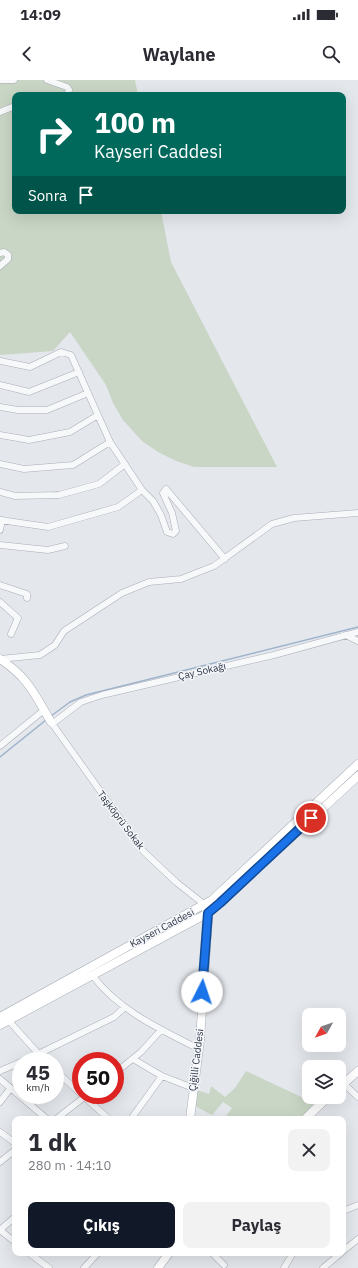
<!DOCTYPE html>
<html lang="tr">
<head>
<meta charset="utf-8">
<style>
	body { margin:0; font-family:"IBM Plex Sans",sans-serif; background:#f2f2f3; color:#2b2b33; height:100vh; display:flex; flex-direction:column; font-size:15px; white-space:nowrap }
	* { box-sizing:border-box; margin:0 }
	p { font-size:13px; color:#7c7c81 }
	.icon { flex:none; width:22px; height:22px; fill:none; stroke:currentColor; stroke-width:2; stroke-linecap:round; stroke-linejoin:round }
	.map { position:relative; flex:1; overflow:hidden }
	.sheet { position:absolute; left:12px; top:1036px; width:334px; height:140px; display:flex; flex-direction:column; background:#fff; border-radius:8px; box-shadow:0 4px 16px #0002 }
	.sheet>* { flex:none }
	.hud { position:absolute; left:12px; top:12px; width:334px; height:122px; border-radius:8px; box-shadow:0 4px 16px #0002; background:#00695c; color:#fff; overflow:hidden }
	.needle { width:26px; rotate:230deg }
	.fabs { position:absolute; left:302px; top:928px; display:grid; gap:8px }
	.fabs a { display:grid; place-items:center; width:44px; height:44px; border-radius:8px; background:#fff; box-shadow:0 4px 16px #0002; font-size:20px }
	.speed { position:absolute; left:12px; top:972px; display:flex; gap:8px; font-size:20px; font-weight:700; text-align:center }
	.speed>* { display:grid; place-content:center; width:52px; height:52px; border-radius:50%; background:#fff; box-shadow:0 4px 16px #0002; line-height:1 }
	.speed small { font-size:10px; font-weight:400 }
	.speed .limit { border:6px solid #d22; background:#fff; color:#111 }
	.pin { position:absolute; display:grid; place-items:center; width:34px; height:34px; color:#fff; margin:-17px; border:2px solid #fff; border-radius:50%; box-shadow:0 1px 4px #0007 }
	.me { position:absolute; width:44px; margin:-22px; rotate:4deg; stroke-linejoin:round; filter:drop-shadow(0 0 3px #0008) }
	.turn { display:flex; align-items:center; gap:14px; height:84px; padding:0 16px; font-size:18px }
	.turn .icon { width:52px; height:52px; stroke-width:2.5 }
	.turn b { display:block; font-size:28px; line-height:34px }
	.then { display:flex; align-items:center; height:38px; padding:0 16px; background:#0003; gap:8px; font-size:15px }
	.round { display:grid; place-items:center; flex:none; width:42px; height:42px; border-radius:8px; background:#f2f2f3 }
	.overview { display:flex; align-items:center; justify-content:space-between; height:68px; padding:0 16px }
	h1 { font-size:24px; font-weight:700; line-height:30px }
	.primary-button { display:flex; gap:8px; margin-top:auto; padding:8px 16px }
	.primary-button a { flex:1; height:46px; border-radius:8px; background:#111827; color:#fff; font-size:16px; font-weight:700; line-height:46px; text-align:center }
	.primary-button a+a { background:#f2f2f3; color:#2b2b33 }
	.status { display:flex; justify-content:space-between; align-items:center; height:28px; padding:0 20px; background:#fff; direction:ltr }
	.status svg { height:11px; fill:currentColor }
	header { display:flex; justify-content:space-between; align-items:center; height:52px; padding:0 16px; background:#fff; font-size:18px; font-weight:700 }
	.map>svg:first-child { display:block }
	.green { fill:#c9d6c5 }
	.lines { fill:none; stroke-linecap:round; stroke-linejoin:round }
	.stream { stroke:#9fb4cc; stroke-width:1.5 }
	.street-casing { stroke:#a9aeb7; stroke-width:7 }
	.secondary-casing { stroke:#a9aeb7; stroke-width:9 }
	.street { stroke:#f7f8fa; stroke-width:6 }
	.secondary { stroke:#fff; stroke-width:8 }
	.route-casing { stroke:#114b97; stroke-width:10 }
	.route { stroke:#1a73e8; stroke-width:7 }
	.labels { text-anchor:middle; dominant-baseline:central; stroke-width:3; stroke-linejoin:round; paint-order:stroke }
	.street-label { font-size:10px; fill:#2b3445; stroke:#f4f6f9 }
</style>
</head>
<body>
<div class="status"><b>14:09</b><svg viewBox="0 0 49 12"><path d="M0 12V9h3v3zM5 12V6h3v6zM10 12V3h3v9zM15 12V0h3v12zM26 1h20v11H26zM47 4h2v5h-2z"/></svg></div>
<header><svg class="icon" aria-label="back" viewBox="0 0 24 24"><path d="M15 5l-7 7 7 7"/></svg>Waylane<svg class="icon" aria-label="search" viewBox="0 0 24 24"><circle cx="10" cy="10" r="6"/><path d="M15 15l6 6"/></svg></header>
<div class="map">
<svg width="358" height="1188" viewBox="0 0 358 1188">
	<rect width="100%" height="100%" fill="#e4e7ec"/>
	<path class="green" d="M 0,0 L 135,0 L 138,15 L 15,15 L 15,131 L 161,131 L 171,182 L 277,387 L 194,387 L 176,381 L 158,372 L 142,361 L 123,340 L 113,323 L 106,305 L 70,252 L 53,271 L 0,275 Z
		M 246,991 L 314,1023 L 300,1039 L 224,1039 L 232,1028 L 223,1022 L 212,1035 L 193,1025 L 197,1010 L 209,1014 L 211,1006 L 225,1017 L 235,1008 Z"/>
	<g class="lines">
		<path class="stream" d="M 51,636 L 70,622 L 86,615 L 358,547
			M 0,677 L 46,640"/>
		<defs>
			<path id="street" d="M 0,0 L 14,0
				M 47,0 L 67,7 L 69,10 L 67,15
				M 0,32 L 15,26
				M 0,173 L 4,172 L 8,175 L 8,179 L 0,186
				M 0,281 L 30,287 L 61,272 L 71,275 L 110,362 L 142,410 L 153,421 L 161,435 L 167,452 L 173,454 L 176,451 L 172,433 L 163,413 L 166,409 L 225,479
				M 0,305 L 29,312 L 79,292
				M 0,327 L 18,330 L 47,330 L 88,313
				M 0,355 L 29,360 L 70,352 L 98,335
				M 0,384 L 24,389 L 73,385 L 110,362
				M 0,412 L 15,416 L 59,415 L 99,404 L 125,384
				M 0,440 L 48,447 L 118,427 L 142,410
				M 0,450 L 2,440
				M 0,465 L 48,470 L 65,466
				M 0,505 L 27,514 L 27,518
				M 0,522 L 18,538 L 11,554
				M 346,555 L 358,561
				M 0,579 L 40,575 L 55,565 L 64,551 L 122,513 L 149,502 L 181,499 L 214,486 L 272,444 L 294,438 L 358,433
				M 51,642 L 143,771 L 176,802 L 205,825
				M 52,644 L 81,622 L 102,615 L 274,575 L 358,552
				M 0,666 L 44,630
				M 92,895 C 119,931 160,949 199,969
				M 9,941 L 45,981
				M 133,979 L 162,996 L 193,1008
				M 24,981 L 114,937 L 124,928
				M 55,990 L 81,1014
				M 0,991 L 21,982
				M 115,993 L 141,972 L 161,950
				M 0,999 L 47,1039
				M 344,1004 L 358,1017
				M 82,1015 L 109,1039
				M 0,1022 L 10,1009
				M 56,1039 L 87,1015
				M 131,1039 L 162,996
				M 0,1052 L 15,1063
				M 0,1082 L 15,1070
				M 343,1131 L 358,1125
				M 0,1150 L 15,1137
				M 0,1150 L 15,1162
				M 343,1171 L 358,1159
				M 29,1173 L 49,1188
				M 212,1173 L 224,1185
				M 84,1188 L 98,1173
				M 284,1188 L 293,1173
				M 323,1188 L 341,1173"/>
			<path id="secondary" d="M 0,579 C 28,597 35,615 51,642
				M 0,937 L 212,820 L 358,684
				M 0,945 L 208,833 L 220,823 L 358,696
				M 339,1008 L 358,991
				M 190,1039 L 200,960 L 208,840 L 206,829
				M 305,1039 L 328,1017
				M 158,1188 L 169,1173"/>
		</defs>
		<use href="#street" class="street-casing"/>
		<use href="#secondary" class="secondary-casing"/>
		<use href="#street" class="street"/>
		<use href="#secondary" class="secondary"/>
	</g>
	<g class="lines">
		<defs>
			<path id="route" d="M 202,912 L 208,833 L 220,823 L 311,738"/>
		</defs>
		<use href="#route" class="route-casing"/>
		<use href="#route" class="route"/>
	</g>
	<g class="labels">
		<g class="street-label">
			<text transform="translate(202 591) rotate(-13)">Çay Sokağı</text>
			<text transform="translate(121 740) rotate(53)">Taşköprü Sokak</text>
			<text transform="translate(162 848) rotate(-28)">Kayseri Caddesi</text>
			<text transform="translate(196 980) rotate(-83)">Çiğilli Caddesi</text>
		</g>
	</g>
</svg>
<div class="fabs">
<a><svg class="needle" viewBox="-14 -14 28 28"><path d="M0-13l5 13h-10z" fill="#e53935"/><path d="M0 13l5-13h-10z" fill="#7c7c81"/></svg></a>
<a><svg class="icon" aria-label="layers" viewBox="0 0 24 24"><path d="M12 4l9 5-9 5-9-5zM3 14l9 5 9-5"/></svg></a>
</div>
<div class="speed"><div>45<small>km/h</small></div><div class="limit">50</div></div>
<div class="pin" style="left:311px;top:738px;background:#d93025"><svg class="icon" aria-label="arrive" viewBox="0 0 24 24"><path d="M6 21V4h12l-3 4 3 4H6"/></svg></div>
<svg class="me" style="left:202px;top:912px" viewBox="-20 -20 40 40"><circle r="19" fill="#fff"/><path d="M0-13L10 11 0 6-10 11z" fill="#1a73e8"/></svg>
<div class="hud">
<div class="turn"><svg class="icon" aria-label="right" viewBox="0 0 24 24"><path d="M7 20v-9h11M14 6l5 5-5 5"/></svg><div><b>100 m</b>Kayseri Caddesi</div></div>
<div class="then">Sonra<svg class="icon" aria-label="arrive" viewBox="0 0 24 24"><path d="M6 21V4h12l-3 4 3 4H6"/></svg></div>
</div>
<section class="sheet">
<div class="overview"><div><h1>1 dk</h1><p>280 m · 14:10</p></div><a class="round"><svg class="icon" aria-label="close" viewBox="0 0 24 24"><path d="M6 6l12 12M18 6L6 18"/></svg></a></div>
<div class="primary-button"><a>Çıkış</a><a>Paylaş</a></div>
</section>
</div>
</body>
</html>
